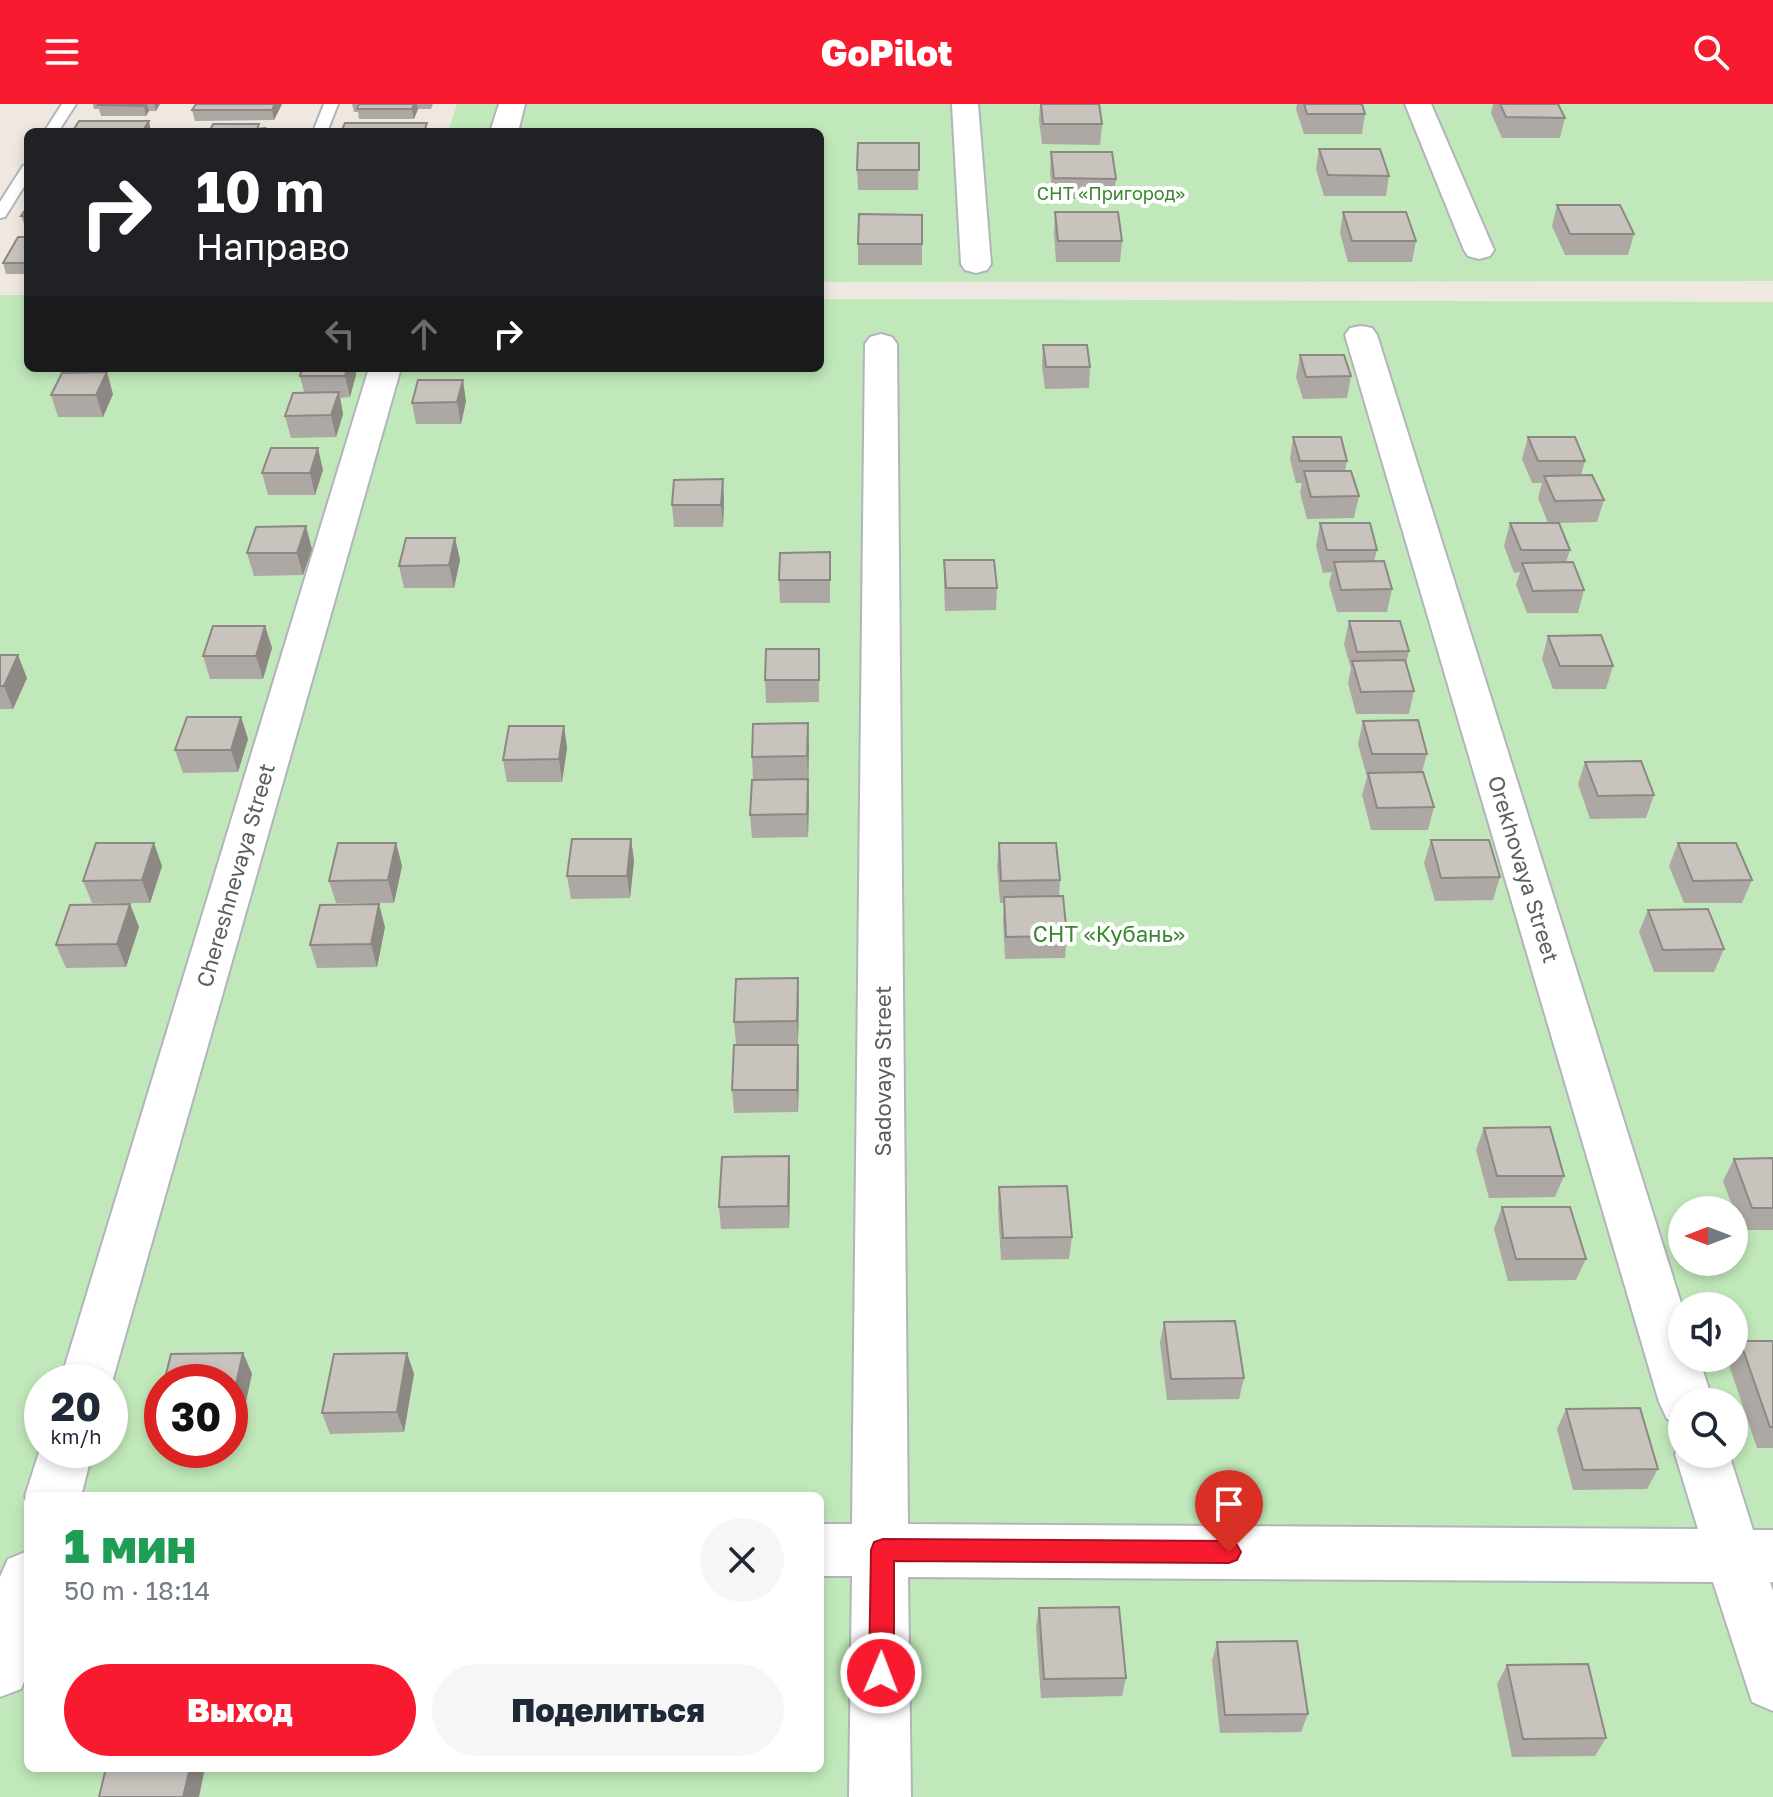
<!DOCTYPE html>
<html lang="ru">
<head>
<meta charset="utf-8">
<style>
	body { margin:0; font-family:"Golos Text",sans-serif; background:#f6f6f7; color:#1f2937; height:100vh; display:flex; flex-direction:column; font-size:30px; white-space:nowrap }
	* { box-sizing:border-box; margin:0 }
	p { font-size:26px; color:#747a83 }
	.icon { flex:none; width:44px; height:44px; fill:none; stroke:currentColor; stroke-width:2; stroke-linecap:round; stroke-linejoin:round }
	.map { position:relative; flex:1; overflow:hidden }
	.sheet { position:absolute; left:24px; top:1388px; width:800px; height:280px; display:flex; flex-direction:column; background:#fff; border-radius:12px; box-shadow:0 4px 12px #0003 }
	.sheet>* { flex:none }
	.banner { position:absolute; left:24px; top:24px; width:800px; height:244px; border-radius:12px; box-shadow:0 4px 12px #0003; background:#202124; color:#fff; overflow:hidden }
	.needle { width:52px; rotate:270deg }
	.tools { position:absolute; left:1668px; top:1092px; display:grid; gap:16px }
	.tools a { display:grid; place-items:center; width:80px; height:80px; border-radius:50%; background:#fff; box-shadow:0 4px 12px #0003; font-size:40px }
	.speed { position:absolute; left:24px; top:1260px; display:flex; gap:16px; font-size:40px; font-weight:700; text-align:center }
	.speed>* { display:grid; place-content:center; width:104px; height:104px; border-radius:50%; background:#fff; box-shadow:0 4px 12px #0003; line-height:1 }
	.speed small { font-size:20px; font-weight:400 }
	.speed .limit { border:12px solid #d22; background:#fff; color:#111 }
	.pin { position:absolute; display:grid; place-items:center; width:68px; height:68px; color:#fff; margin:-82px -34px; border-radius:50% 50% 50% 0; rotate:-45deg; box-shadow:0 0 8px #0007 }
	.pin .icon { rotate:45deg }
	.me { position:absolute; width:88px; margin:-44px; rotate:1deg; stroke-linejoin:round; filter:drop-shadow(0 0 6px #0008) }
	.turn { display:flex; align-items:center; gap:28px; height:168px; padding:0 40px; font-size:36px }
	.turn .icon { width:104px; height:104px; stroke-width:2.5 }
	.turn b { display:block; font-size:56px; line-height:68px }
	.lanes { display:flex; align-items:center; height:76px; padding:0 40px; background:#0003; justify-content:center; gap:40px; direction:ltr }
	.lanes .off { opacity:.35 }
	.round { display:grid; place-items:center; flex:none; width:84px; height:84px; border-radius:42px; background:#f6f6f7 }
	.overview { display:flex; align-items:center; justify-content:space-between; height:136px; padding:0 40px }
	h1 { font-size:48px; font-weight:800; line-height:60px; color:#1e9e55 }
	.button { display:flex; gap:16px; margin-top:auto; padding:16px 40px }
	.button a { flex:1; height:92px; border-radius:48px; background:#f81b2f; color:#fff; font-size:32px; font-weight:800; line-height:92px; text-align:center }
	.button a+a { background:#f6f6f7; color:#1f2937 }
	header { display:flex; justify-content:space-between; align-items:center; height:104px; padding:0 40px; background:#f81b2f; color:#fff; font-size:36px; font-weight:800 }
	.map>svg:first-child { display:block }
	.green { fill:#c1e8ba; fill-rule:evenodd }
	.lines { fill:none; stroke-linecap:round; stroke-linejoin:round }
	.lane-casing { stroke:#b1b5b9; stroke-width:4 }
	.street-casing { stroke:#b1b5b9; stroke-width:4 }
	.lane { fill:#fff; fill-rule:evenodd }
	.street { fill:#fff; fill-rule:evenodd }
	.wall { fill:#ada8a3 }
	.shaded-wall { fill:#8d8884 }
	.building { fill:#c9c3bd; stroke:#8d8884; stroke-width:2 }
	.route { fill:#f81b2f; stroke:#a1121f; stroke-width:2 }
	.labels { text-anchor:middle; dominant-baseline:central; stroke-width:8; stroke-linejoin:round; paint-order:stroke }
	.far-park-label { font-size:18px; fill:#38862d; stroke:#fff }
	.street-label { font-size:22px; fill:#595f63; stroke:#fff }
	.park-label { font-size:22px; fill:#38862d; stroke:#fff }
</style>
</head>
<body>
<header><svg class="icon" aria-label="menu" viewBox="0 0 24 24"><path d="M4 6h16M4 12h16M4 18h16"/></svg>GoPilot<svg class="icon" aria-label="search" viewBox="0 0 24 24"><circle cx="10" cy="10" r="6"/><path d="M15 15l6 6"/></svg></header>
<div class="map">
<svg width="1773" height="1693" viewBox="0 0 1773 1693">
	<rect width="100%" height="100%" fill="#eee8e0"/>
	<path class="green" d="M 457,0 L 1773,0 L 1773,177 L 820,178 L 820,28 L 448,28 Z
		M 0,191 L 28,191 L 28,264 L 820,264 L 820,195 L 1773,198 L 1773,1693 L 0,1693 ZM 1682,1106 L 1734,1106 L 1734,1158 L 1682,1158 ZM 1682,1202 L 1734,1202 L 1734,1254 L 1682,1254 ZM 42,1278 L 110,1278 L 110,1346 L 42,1346 ZM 162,1278 L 230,1278 L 230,1346 L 162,1346 ZM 1682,1298 L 1734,1298 L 1734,1350 L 1682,1350 ZM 28,1392 L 820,1392 L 820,1664 L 28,1664 Z"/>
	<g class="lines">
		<defs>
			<path id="lane" d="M 62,0 L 76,0 L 58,28 L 44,28 Z
				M 324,0 L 338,0 L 327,28 L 313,28 Z
				M 28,61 L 28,76 L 5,113 L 0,114 L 0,98 L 23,62 Z"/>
			<path id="street" d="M 499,0 L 525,0 L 518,28 L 490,28 Z
				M 952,0 L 978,0 L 991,160 L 987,166 L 976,169 L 965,166 L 961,160 Z
				M 1405,0 L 1431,0 L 1494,146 L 1490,152 L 1479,155 L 1468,152 L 1464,146 Z
				M 1361,222 L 1372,224 L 1377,231 L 1682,1202 L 1682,1254 L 1699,1254 L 1713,1298 L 1682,1298 L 1682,1320 L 1667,1315 L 1659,1298 L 1345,231 L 1350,224 Z
				M 881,230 L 892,233 L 897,240 L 908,1420 L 1698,1425 L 1675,1350 L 1682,1335 L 1682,1350 L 1729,1350 L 1753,1426 L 1773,1426 L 1773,1478 L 1770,1478 L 1773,1487 L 1773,1607 L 1752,1598 L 1713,1478 L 908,1473 L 911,1693 L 849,1693 L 852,1472 L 820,1472 L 820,1420 L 852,1420 L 865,240 L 870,233 Z
				M 369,264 L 401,264 L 112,1278 L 110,1283 L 110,1278 L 60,1278 Z
				M 42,1339 L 42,1346 L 93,1346 L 81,1392 L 28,1392 L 28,1398 L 25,1392 Z
				M 28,1447 L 28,1568 L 21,1585 L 0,1593 L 0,1473 L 8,1455 Z"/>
		</defs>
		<use href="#lane" class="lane-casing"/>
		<use href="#street" class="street-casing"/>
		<use href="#lane" class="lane"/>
		<use href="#street" class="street"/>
	</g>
	<path class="wall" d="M 93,0 L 160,0 L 156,7 L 149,7 L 146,12 L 101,12 L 99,5 L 94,5 Z
		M 282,0 L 274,16 L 195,17 L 192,6 Z
		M 352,0 L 433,0 L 431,5 L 418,5 L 414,15 L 359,15 L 358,8 L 354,8 Z
		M 1040,0 L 1099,0 L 1102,20 L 1100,41 L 1042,40 L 1039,16 Z
		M 1297,0 L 1362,0 L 1365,10 L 1362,30 L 1304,30 L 1296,5 Z
		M 1493,0 L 1558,0 L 1565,14 L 1560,34 L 1502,34 L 1491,9 Z
		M 919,39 L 918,86 L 858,86 L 857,66 Z
		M 1319,45 L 1389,72 L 1386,92 L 1324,92 L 1316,65 Z
		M 1051,48 L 1116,75 L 1114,95 L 1053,95 L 1050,68 Z
		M 1557,101 L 1634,130 L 1628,151 L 1565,151 L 1552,122 Z
		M 28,102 L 28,129 L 21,112 Z
		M 1055,108 L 1122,137 L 1120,158 L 1056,158 L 1054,129 Z
		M 1343,108 L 1416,137 L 1412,158 L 1348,158 L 1340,129 Z
		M 922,111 L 922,161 L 858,161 L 858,140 Z
		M 28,133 L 28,170 L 6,170 L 3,159 Z
		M 1043,241 L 1090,263 L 1089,284 L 1045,285 L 1042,263 Z
		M 1300,251 L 1351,272 L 1347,294 L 1303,295 L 1296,273 Z
		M 302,264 L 355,264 L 356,271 L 350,293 L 340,294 L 343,310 L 336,333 L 291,334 L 285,312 L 304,288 L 300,272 Z
		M 113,290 L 103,313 L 58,313 L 51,291 Z
		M 466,297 L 461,320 L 416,320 L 412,299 Z
		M 1293,333 L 1347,357 L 1345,367 L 1359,392 L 1354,414 L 1307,415 L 1300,389 L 1302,379 L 1296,379 L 1290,355 Z
		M 1528,333 L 1585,357 L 1581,371 L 1604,396 L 1597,418 L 1559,419 L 1570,446 L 1566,458 L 1584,486 L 1578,509 L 1527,509 L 1516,481 L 1520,468 L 1514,469 L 1504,442 L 1510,419 L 1548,419 L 1538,394 L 1542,379 L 1532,379 L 1522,355 Z
		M 323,366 L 315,391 L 268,391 L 262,369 Z
		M 723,375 L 724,397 L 723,423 L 674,423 L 672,401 Z
		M 1320,419 L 1377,446 L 1374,457 L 1392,485 L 1387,508 L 1337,508 L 1329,480 L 1332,468 L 1323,469 L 1316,442 Z
		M 455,434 L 460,456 L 454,484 L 404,484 L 399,462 Z
		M 312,445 L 303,471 L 254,472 L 247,449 Z
		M 830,448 L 830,499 L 780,499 L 779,476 Z
		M 944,456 L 997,484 L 996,506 L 945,507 L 944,479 Z
		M 1349,517 L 1409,547 L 1406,560 L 1414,587 L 1409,610 L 1356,610 L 1348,579 L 1351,565 L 1344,540 Z
		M 265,522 L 272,544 L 263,575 L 210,575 L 203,552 Z
		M 1548,532 L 1613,562 L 1606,585 L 1553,585 L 1542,555 Z
		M 819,545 L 819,598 L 766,599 L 765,576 Z
		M 0,551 L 27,574 L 13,605 L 0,605 Z
		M 241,613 L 248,635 L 238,668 L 183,669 L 175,646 Z
		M 1363,617 L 1427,650 L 1422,668 L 1434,703 L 1428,726 L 1371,726 L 1362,691 L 1367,673 L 1358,640 Z
		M 564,622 L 567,644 L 562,678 L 507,678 L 503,656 Z
		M 809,642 L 808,733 L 752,734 L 750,711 L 753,676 L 752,653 Z
		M 1585,658 L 1654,691 L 1646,714 L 1590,715 L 1578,680 Z
		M 631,735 L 634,757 L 630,794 L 571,795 L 567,772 Z
		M 1431,736 L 1500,773 L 1493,796 L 1435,797 L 1424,759 Z
		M 396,739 L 402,762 L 394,799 L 336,799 L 329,777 Z
		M 999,739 L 1060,776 L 1059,792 L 1067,832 L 1065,854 L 1005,855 L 1003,816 L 1004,799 L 1000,799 L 997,762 Z
		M 1678,739 L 1752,776 L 1742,799 L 1684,799 L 1669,762 Z
		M 162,762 L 150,799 L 92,799 L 83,777 Z
		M 130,800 L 139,823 L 126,863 L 66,864 L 56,841 Z
		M 1648,806 L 1724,845 L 1714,868 L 1654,868 L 1639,828 Z
		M 385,823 L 377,863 L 317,864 L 310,841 Z
		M 798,874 L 798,940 L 736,940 L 734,918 Z
		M 798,941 L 799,963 L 798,1008 L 734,1009 L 732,986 Z
		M 1484,1024 L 1564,1072 L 1555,1093 L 1489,1094 L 1476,1046 Z
		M 789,1052 L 790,1074 L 789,1124 L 721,1125 L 719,1103 Z
		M 1773,1054 L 1773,1126 L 1741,1126 L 1723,1077 L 1734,1055 Z
		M 999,1083 L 1072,1133 L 1069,1155 L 1001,1156 L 998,1105 Z
		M 1502,1103 L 1586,1155 L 1576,1176 L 1508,1177 L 1494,1125 Z
		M 1164,1218 L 1244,1274 L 1239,1295 L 1167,1296 L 1160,1239 Z
		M 1740,1237 L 1773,1237 L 1773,1344 L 1757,1344 L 1728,1258 L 1730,1254 L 1734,1254 L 1734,1247 Z
		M 243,1249 L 252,1270 L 239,1328 L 230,1329 L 230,1278 Z
		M 407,1249 L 414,1270 L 404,1328 L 330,1330 L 322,1309 Z
		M 162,1285 L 162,1321 L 156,1309 Z
		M 1566,1305 L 1658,1365 L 1647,1385 L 1573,1386 L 1557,1325 Z
		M 1039,1504 L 1126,1574 L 1122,1592 L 1041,1594 L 1036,1523 Z
		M 1217,1538 L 1308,1610 L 1301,1628 L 1220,1629 L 1212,1557 Z
		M 1507,1561 L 1606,1634 L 1595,1652 L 1512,1653 L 1497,1580 Z"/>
	<path class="shaded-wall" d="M 144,0 L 147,0 L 149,7 L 146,12 L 144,2 Z
		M 154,0 L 160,0 L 156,7 Z
		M 275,0 L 282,0 L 274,16 L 272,6 Z
		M 414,0 L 417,0 L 418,5 L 414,15 L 412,5 Z
		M 149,17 L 151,28 L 142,28 Z
		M 347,264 L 355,264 L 356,271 L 350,293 L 345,272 Z
		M 107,268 L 113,290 L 103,313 L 96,291 Z
		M 463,276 L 466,297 L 461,320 L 457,298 Z
		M 339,288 L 343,310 L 336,333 L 331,311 Z
		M 318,344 L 323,366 L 315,391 L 310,369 Z
		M 723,375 L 724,397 L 723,423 L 721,401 Z
		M 306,422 L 312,445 L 303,471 L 297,449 Z
		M 455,434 L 460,456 L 454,484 L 449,461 Z
		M 265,522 L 272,544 L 263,575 L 256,552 Z
		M 18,551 L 27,574 L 13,605 L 4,582 Z
		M 241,613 L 248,635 L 238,668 L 231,646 Z
		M 808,619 L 809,642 L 808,675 L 807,652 Z
		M 564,622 L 567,644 L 562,678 L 559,655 Z
		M 808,675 L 809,698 L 808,733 L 807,710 Z
		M 631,735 L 634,757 L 630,794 L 627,772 Z
		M 154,739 L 162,762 L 150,799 L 142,776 Z
		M 396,739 L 402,762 L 394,799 L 388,776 Z
		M 130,800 L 139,823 L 126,863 L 117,840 Z
		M 379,800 L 385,823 L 377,863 L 371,840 Z
		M 798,874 L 799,897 L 798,940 L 797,917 Z
		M 798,941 L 799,963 L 798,1008 L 797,986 Z
		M 789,1052 L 790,1074 L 789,1124 L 788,1102 Z
		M 243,1249 L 252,1270 L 239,1328 L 230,1307 Z
		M 407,1249 L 414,1270 L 404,1328 L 397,1308 Z
		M 190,1664 L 205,1664 L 199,1693 L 183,1693 Z"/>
	<path class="building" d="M 99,0 L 144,0 L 144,2 L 98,1 Z
		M 196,0 L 275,0 L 272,6 L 192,6 Z
		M 359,0 L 414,0 L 412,5 L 357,5 Z
		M 1041,0 L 1099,0 L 1102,20 L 1043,20 Z
		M 1304,0 L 1362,0 L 1365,10 L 1307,10 Z
		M 1500,0 L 1558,0 L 1565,14 L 1506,13 Z
		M 79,17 L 149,17 L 142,28 L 72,28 Z
		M 345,19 L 427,19 L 424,28 L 341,28 Z
		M 213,20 L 259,20 L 257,25 L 265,24 L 263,28 L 209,28 Z
		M 858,39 L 919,39 L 919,66 L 857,66 Z
		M 1319,45 L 1380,45 L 1389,72 L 1328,71 Z
		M 1051,48 L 1112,48 L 1116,75 L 1054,74 Z
		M 1557,101 L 1620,101 L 1634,130 L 1570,130 Z
		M 28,102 L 28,112 L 21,112 Z
		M 1055,108 L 1118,108 L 1122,137 L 1058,137 Z
		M 1343,108 L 1406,108 L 1416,137 L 1352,137 Z
		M 859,110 L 922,111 L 922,140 L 858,140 Z
		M 18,133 L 28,133 L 28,159 L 3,159 Z
		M 1043,241 L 1087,241 L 1090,263 L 1046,263 Z
		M 1300,251 L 1344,251 L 1351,272 L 1306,273 Z
		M 302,264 L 347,264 L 345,272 L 300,272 Z
		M 107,268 L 96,291 L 51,291 L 62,269 Z
		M 418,276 L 463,276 L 457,298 L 412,299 Z
		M 339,288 L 331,311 L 285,312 L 293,289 Z
		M 1293,333 L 1341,333 L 1347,357 L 1300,357 Z
		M 1528,333 L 1575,333 L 1585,357 L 1538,357 Z
		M 271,344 L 318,344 L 310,369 L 262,369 Z
		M 1304,367 L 1351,367 L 1359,392 L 1311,393 Z
		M 1592,371 L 1604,396 L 1555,397 L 1544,372 Z
		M 723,375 L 721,401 L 672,401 L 674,376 Z
		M 1320,419 L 1370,419 L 1377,446 L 1327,446 Z
		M 1510,419 L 1559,419 L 1570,446 L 1521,446 Z
		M 306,422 L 297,449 L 247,449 L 256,423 Z
		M 406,434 L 455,434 L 449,461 L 399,462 Z
		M 830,448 L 830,476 L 779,476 L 780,449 Z
		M 944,456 L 994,456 L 997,484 L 946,484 Z
		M 1384,457 L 1392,485 L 1341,486 L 1334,458 Z
		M 1573,458 L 1584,486 L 1533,487 L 1522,459 Z
		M 1349,517 L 1400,517 L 1409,547 L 1357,548 Z
		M 213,522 L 265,522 L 256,552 L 203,552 Z
		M 1601,531 L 1613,562 L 1560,562 L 1548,532 Z
		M 766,545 L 819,545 L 819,576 L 765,576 Z
		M 0,551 L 18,551 L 4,582 L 0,582 Z
		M 1405,556 L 1414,587 L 1361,588 L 1352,557 Z
		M 187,613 L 241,613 L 231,646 L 175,646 Z
		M 1418,616 L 1427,650 L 1372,650 L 1363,617 Z
		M 808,619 L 807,652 L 752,653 L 753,620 Z
		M 509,622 L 564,622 L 559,655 L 503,656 Z
		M 1641,657 L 1654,691 L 1598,692 L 1585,658 Z
		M 1423,668 L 1434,703 L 1377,704 L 1368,669 Z
		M 808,675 L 807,710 L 750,711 L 752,676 Z
		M 572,735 L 631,735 L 627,772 L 567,772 Z
		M 1431,736 L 1489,736 L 1500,773 L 1441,774 Z
		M 96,739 L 154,739 L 142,776 L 83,777 Z
		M 338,739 L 396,739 L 388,776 L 329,777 Z
		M 999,739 L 1056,739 L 1060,776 L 1001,777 Z
		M 1678,739 L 1736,739 L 1752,776 L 1693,777 Z
		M 1063,792 L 1067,832 L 1006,833 L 1004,793 Z
		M 130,800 L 117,840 L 56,841 L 70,801 Z
		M 379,800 L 371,840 L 310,841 L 320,801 Z
		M 1708,805 L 1724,845 L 1663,846 L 1648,806 Z
		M 798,874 L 797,917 L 734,918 L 736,875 Z
		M 734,941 L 798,941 L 797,986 L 732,986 Z
		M 1550,1023 L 1564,1072 L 1497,1072 L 1484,1024 Z
		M 789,1052 L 788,1102 L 719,1103 L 722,1053 Z
		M 1773,1054 L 1773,1104 L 1752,1104 L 1734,1055 Z
		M 1067,1082 L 1072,1133 L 1003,1134 L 999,1083 Z
		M 1502,1103 L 1570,1103 L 1586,1155 L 1516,1155 Z
		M 1235,1217 L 1244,1274 L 1171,1275 L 1164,1218 Z
		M 1740,1237 L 1773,1237 L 1773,1323 L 1770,1323 Z
		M 243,1249 L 230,1307 L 230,1278 L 164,1278 L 171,1250 Z
		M 407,1249 L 397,1308 L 322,1309 L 334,1250 Z
		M 162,1285 L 162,1309 L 156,1309 Z
		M 1640,1304 L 1658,1365 L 1583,1366 L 1566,1305 Z
		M 1119,1503 L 1126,1574 L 1044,1575 L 1039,1504 Z
		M 1297,1537 L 1308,1610 L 1225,1611 L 1217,1538 Z
		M 1588,1560 L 1606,1634 L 1523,1635 L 1507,1561 Z
		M 106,1664 L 190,1664 L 183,1693 L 99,1693 Z"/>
	<path class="route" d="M 883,1435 L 1229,1437 L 1237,1441 L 1241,1448 L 1237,1456 L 1229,1459 L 894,1457 L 894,1569 L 890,1578 L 881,1581 L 873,1578 L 869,1569 L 871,1446 L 874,1438 Z"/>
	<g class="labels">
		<g class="far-park-label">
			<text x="1111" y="89">СНТ «Пригород»</text>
		</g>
		<g class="street-label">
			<text transform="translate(1524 765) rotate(73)">Orekhovaya Street</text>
			<text transform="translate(235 771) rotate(-74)">Chereshnevaya Street</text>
			<text transform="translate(882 967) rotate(-90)">Sadovaya Street</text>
		</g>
		<g class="park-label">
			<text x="1109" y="829">СНТ «Кубань»</text>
		</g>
	</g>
</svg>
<div class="tools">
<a><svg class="needle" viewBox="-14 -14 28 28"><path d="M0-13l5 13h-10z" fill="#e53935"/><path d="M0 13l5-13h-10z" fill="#747a83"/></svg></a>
<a><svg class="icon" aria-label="sound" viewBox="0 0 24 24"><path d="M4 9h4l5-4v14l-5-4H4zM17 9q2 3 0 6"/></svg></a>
<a><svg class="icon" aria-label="search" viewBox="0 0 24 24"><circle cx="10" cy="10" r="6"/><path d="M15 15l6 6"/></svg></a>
</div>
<div class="speed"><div>20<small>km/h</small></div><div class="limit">30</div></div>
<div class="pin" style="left:1229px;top:1448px;background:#d93025"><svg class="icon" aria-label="arrive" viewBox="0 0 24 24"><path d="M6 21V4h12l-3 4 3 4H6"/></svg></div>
<svg class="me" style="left:881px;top:1569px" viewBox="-20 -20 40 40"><circle r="17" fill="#f81b2f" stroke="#fff" stroke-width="3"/><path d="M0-11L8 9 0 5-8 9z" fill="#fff"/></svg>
<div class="banner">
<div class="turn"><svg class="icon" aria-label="right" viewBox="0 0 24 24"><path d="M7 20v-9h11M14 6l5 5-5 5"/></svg><div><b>10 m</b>Направо</div></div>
<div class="lanes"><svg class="icon off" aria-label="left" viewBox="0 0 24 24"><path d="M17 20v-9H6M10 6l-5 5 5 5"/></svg><svg class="icon off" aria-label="ahead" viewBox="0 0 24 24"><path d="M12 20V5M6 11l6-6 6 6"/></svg><svg class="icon" aria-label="right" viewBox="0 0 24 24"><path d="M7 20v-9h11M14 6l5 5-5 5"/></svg></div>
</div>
<section class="sheet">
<div class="overview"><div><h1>1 мин</h1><p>50 m · 18:14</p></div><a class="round"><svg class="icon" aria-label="close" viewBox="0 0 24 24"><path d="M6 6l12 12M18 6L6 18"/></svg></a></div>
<div class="button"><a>Выход</a><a>Поделиться</a></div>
</section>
</div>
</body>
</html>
